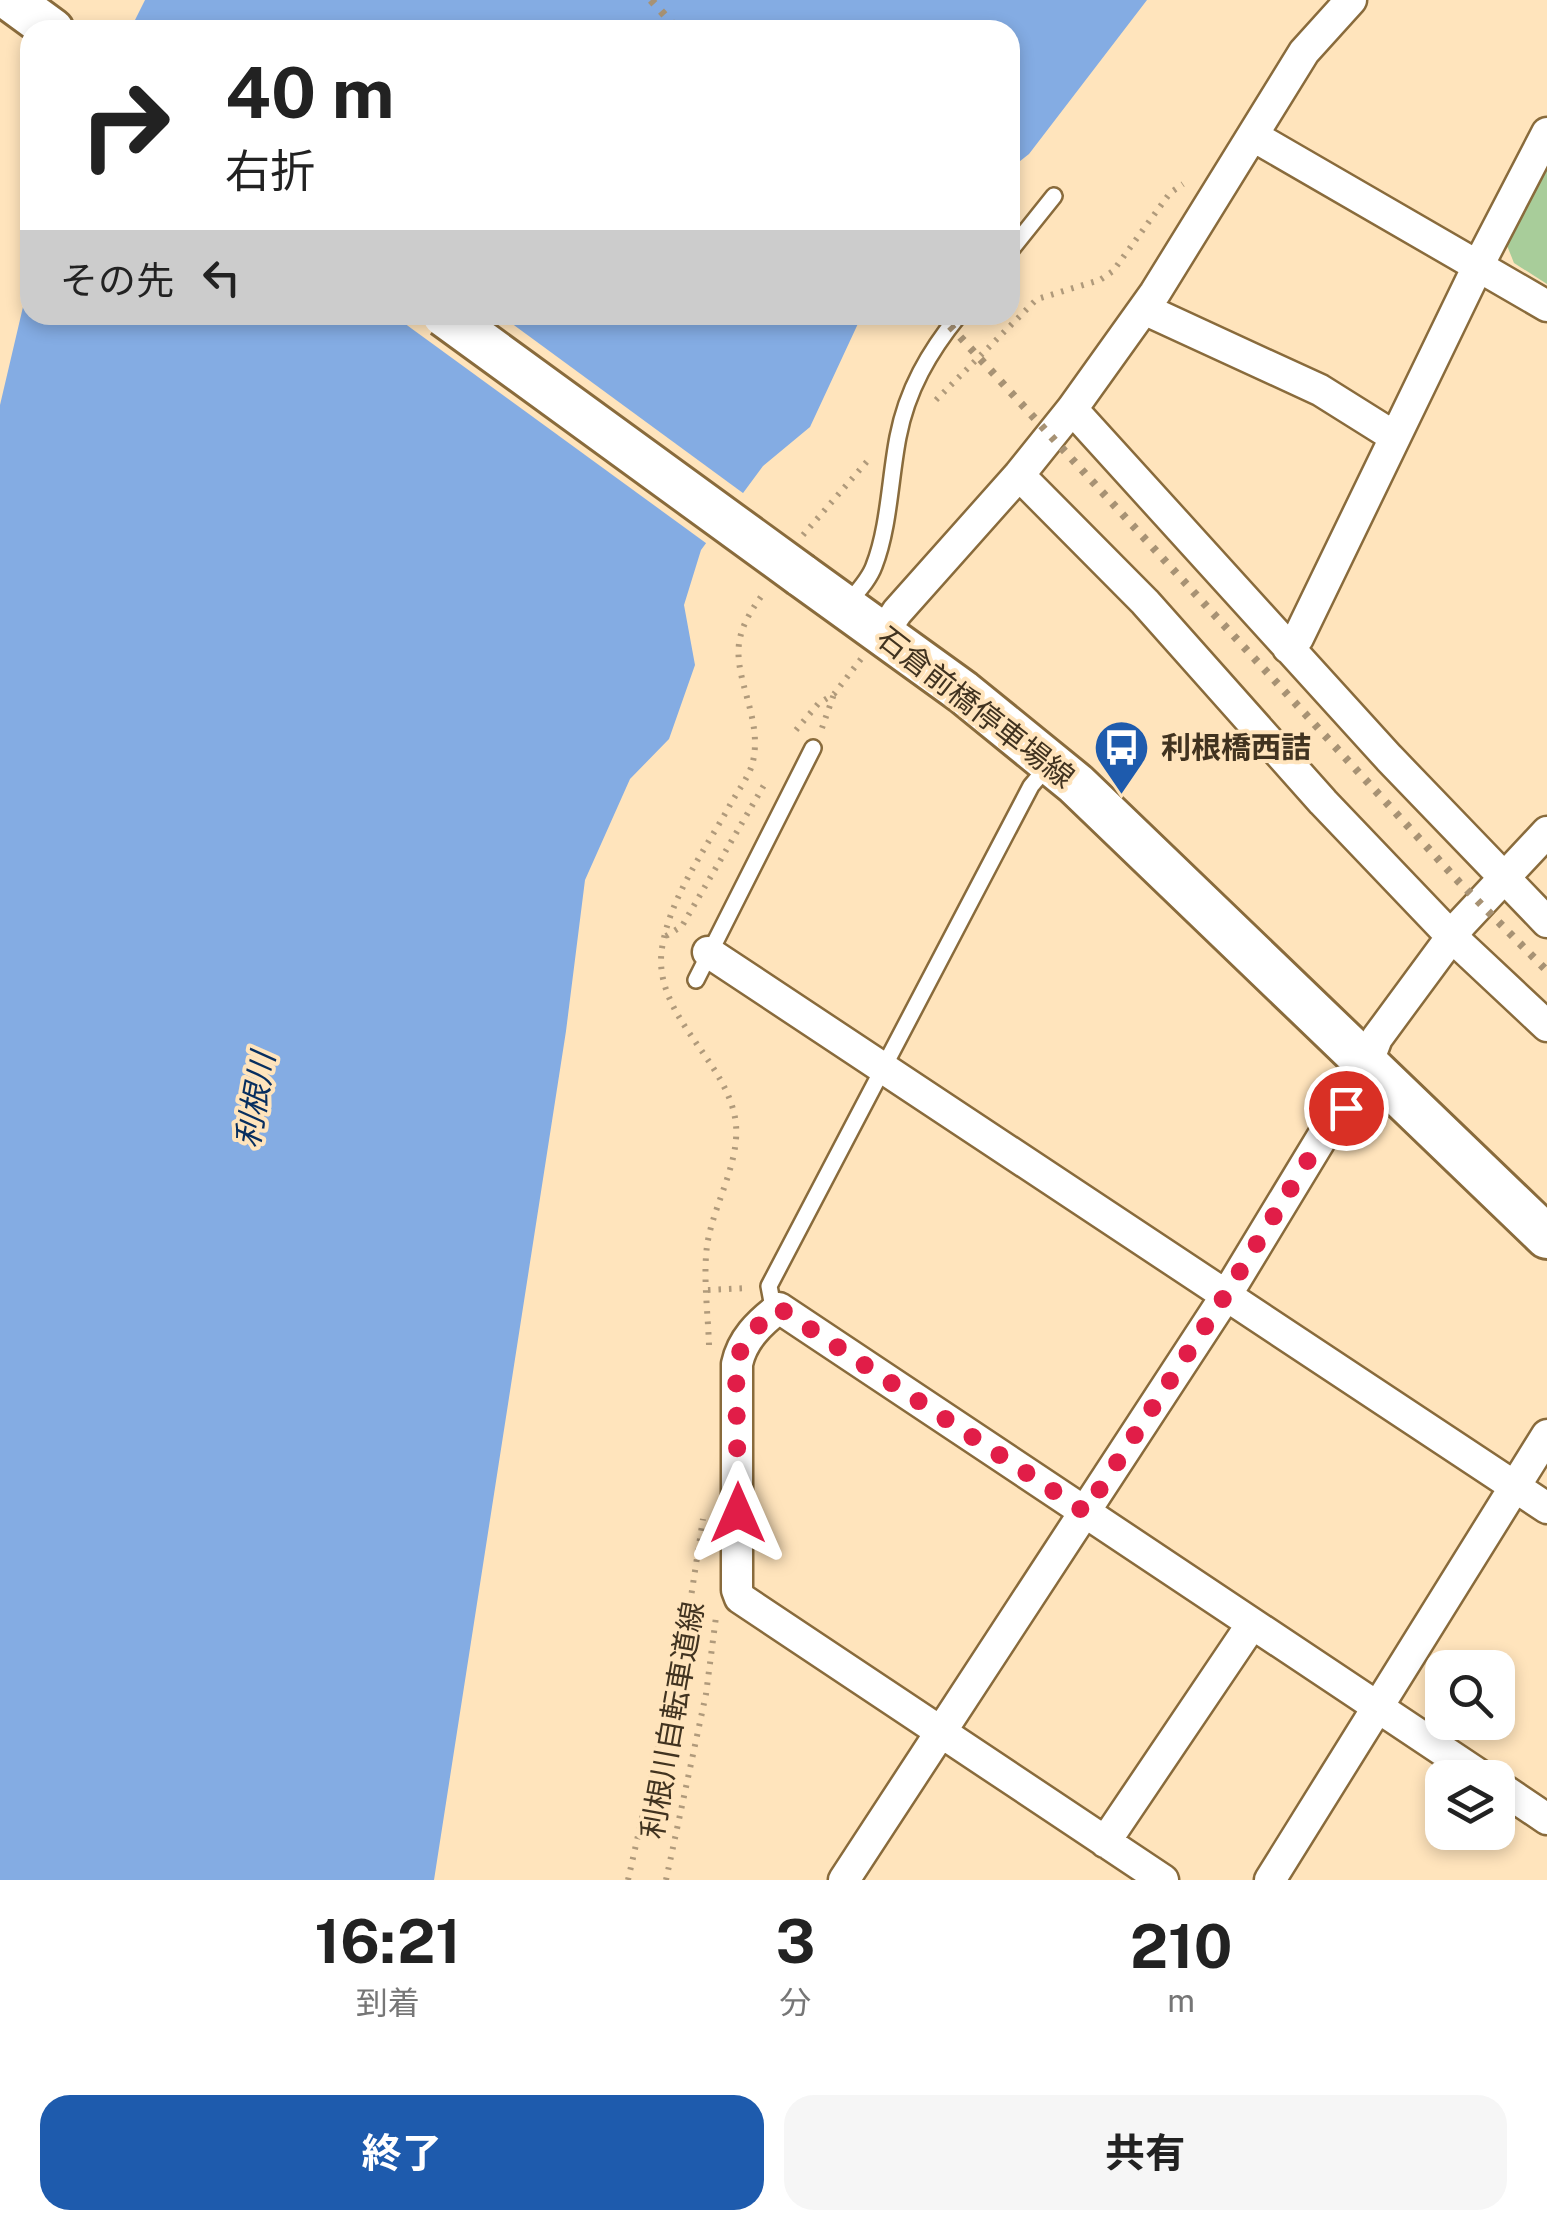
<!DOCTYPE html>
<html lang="ja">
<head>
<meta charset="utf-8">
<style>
	body { margin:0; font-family:"Public Sans","Noto Sans JP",sans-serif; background:#f6f6f6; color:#222; height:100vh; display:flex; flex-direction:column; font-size:38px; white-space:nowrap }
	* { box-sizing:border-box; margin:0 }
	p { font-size:32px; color:#767676 }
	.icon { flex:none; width:55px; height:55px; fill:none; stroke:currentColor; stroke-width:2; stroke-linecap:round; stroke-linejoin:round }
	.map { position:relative; height:1880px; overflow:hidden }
	.drawer { display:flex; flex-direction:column; background:#fff; flex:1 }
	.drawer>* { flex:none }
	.guide { position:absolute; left:20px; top:20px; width:1000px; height:305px; border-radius:30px; box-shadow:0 5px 15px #0003; background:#fff; color:#222; overflow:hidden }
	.controls { position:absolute; left:1425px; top:1650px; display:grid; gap:20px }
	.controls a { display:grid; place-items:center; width:90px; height:90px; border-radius:20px; background:#fff; box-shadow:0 5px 15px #0003; font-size:50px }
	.pin { position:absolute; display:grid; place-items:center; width:85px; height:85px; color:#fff; margin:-42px; border:5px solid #fff; border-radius:50%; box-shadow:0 2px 10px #0007 }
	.me { position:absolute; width:110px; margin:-55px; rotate:0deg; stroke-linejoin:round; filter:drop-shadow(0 0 8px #0008) }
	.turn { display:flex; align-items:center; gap:35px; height:210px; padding:0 40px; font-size:45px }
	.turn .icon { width:130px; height:130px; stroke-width:2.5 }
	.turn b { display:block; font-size:70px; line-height:85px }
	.then { display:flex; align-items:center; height:95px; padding:0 40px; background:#0003; gap:20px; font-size:38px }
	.eta { display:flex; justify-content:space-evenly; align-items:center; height:170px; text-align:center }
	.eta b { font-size:60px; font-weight:700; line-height:70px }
	.button { display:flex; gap:20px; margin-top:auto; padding:20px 40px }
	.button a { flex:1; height:115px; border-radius:30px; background:#1e5bad; color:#fff; font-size:40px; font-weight:700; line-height:115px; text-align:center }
	.button a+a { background:#f6f6f6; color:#222 }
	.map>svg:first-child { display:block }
	.green { fill:#a8cd9a }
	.water { fill:#84ace3 }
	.pier { fill:#ffe4bc }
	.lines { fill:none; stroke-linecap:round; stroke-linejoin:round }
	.service-casing { stroke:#896b3c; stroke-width:20 }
	.minor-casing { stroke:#896b3c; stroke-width:35 }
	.secondary-casing { stroke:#896b3c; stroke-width:48 }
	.path { stroke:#b09a7b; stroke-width:6; stroke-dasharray:2.5 8; stroke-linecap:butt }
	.service { stroke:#fff; stroke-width:15 }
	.minor { stroke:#fff; stroke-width:30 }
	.secondary { stroke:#fff; stroke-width:42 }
	.rail { stroke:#a79274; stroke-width:8; stroke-dasharray:5 10; stroke-linecap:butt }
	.secondary-bridge-casing { stroke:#896b3c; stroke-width:48; stroke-linecap:butt }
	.secondary-bridge { stroke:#fff; stroke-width:42 }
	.route { stroke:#e11d48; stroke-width:18; stroke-dasharray:0 32.4 }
	.labels { text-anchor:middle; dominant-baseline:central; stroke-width:8; stroke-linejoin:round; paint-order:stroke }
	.street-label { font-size:30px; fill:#413320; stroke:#ffe4bc }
	.poi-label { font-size:30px; font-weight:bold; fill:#413320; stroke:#ffe4bc; text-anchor:start }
	.water-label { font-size:32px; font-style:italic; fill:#072e5f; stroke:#ffe4bc }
</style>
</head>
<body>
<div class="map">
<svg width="1547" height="1880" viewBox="0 0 1547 1880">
	<rect width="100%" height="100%" fill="#ffe4bc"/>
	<path class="green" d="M 1547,160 L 1547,284 L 1514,263 L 1506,243 Z"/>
	<path class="water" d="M 145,0 L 1147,0 L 1029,154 L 1010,169 L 1010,30 L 130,30 Z
		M 30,277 L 30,315 L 862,315 L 810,427 L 763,466 L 701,550 L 684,605 L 695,665 L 669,739 L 630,779 L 585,880 L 566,1031 L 434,1880 L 0,1880 L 0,405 Z"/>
	<path class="pier" d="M 393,315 L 500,315 L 747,496 L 710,546 Z"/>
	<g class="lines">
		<defs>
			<path id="service" d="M 1010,251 L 1054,196
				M 847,604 C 857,592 869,580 874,566 C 889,528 890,478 898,437 C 907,390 929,352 959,315
				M 696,980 L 813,748
				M 779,1308 L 772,1302 L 769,1286 L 1031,786 L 1048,766"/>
			<path id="minor" d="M 1255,137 L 1547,306
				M 1144,309 L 1320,390 L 1395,437
				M 1072,409 L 1389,758 L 1547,922
				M 1019,475 L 1145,602 L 1323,802 L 1452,937 L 1547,1026
				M 883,633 L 897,612 L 1019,475 L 1072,409 L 1155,293 L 1304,52 L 1351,0
				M 1288,648 L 1298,638 L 1479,264 L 1547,133
				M 708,952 L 1547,1508
				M 1498,1786 L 1547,1819
				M 1105,1842 L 1252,1624
				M 844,1880 L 1227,1294 L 1324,1134 L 1355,1096 L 1377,1038 L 1461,924 L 1547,832
				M 1163,1880 L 740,1598 L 737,1590 L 737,1364 C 742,1340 759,1323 779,1308 L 1484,1778
				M 1270,1880 L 1547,1435"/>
			<path id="secondary" d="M 11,0 L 52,30
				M 801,575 L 963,692 L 1076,784 L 1547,1237"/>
		</defs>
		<use href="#service" class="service-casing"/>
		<use href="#minor" class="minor-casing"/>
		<use href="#secondary" class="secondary-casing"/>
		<path class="path" d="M 936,400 L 1037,299 L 1100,280 L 1113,271 L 1170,193 L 1183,184
			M 803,535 L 870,458
			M 822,728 L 834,694
			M 796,730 L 818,704 L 834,694 L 861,659
			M 666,936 L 682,926 L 767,780
			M 708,1290 L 747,1288
			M 709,1345 C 708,1313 703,1277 707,1246 C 713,1203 745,1156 734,1113 C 721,1056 652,1012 662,948 C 670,897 705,850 730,805 C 737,792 748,778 752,765 C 765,720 731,677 740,638 C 744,620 755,605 765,591
			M 628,1880 L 689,1610 L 703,1519
			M 666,1880 L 706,1694 L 716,1617"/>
		<use href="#service" class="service"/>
		<use href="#minor" class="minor"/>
		<use href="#secondary" class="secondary"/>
		<path class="rail" d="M 651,0 L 678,30
			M 940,315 L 1459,882 L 1547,971"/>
		<defs>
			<path id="secondary-bridge" d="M 444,315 L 801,575"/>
		</defs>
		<use href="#secondary-bridge" class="secondary-bridge-casing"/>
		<use href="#secondary-bridge" class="secondary-bridge"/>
	</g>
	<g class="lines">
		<path class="route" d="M 738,1513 L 736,1364 C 742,1340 759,1323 779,1308 L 1085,1512 L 1226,1294 L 1324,1134 L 1346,1108"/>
	</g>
	<defs>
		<symbol id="bus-pin" viewBox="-11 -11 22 30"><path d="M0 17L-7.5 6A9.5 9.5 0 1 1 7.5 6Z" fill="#1e5bad" stroke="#ffe4bc"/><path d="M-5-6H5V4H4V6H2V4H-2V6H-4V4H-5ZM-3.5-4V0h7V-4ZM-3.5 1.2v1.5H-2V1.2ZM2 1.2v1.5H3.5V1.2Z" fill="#fff"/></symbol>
	</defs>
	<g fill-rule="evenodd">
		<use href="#bus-pin" x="1090" y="716" width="63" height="86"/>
	</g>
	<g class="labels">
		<g class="street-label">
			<text transform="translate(976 707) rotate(38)">石倉前橋停車場線</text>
			<text transform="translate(672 1720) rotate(-80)">利根川自転車道線</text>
		</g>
		<g class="poi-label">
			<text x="1161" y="747">利根橋西詰</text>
		</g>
		<g class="water-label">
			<text transform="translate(255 1100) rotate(-80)">利根川</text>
		</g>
	</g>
</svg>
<div class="controls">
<a><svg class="icon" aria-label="search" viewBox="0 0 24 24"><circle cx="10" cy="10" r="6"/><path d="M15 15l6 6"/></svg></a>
<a><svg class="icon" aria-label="layers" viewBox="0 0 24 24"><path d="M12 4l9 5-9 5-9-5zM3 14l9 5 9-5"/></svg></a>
</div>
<div class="pin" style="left:1346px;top:1108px;background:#d93025"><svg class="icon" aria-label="arrive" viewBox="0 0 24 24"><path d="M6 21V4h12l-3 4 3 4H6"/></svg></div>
<svg class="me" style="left:738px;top:1513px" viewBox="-20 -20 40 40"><path d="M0-17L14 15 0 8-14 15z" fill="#e11d48" stroke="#fff" stroke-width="4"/></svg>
<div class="guide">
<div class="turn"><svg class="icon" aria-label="right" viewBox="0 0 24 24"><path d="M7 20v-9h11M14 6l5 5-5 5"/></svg><div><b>40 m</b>右折</div></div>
<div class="then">その先<svg class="icon" aria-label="left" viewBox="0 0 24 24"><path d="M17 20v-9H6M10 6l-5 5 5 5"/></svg></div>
</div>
</div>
<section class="drawer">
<div class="eta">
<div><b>16:21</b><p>到着</p></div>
<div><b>3</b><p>分</p></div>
<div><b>210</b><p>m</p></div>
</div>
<div class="button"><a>終了</a><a>共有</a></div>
</section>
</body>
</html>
